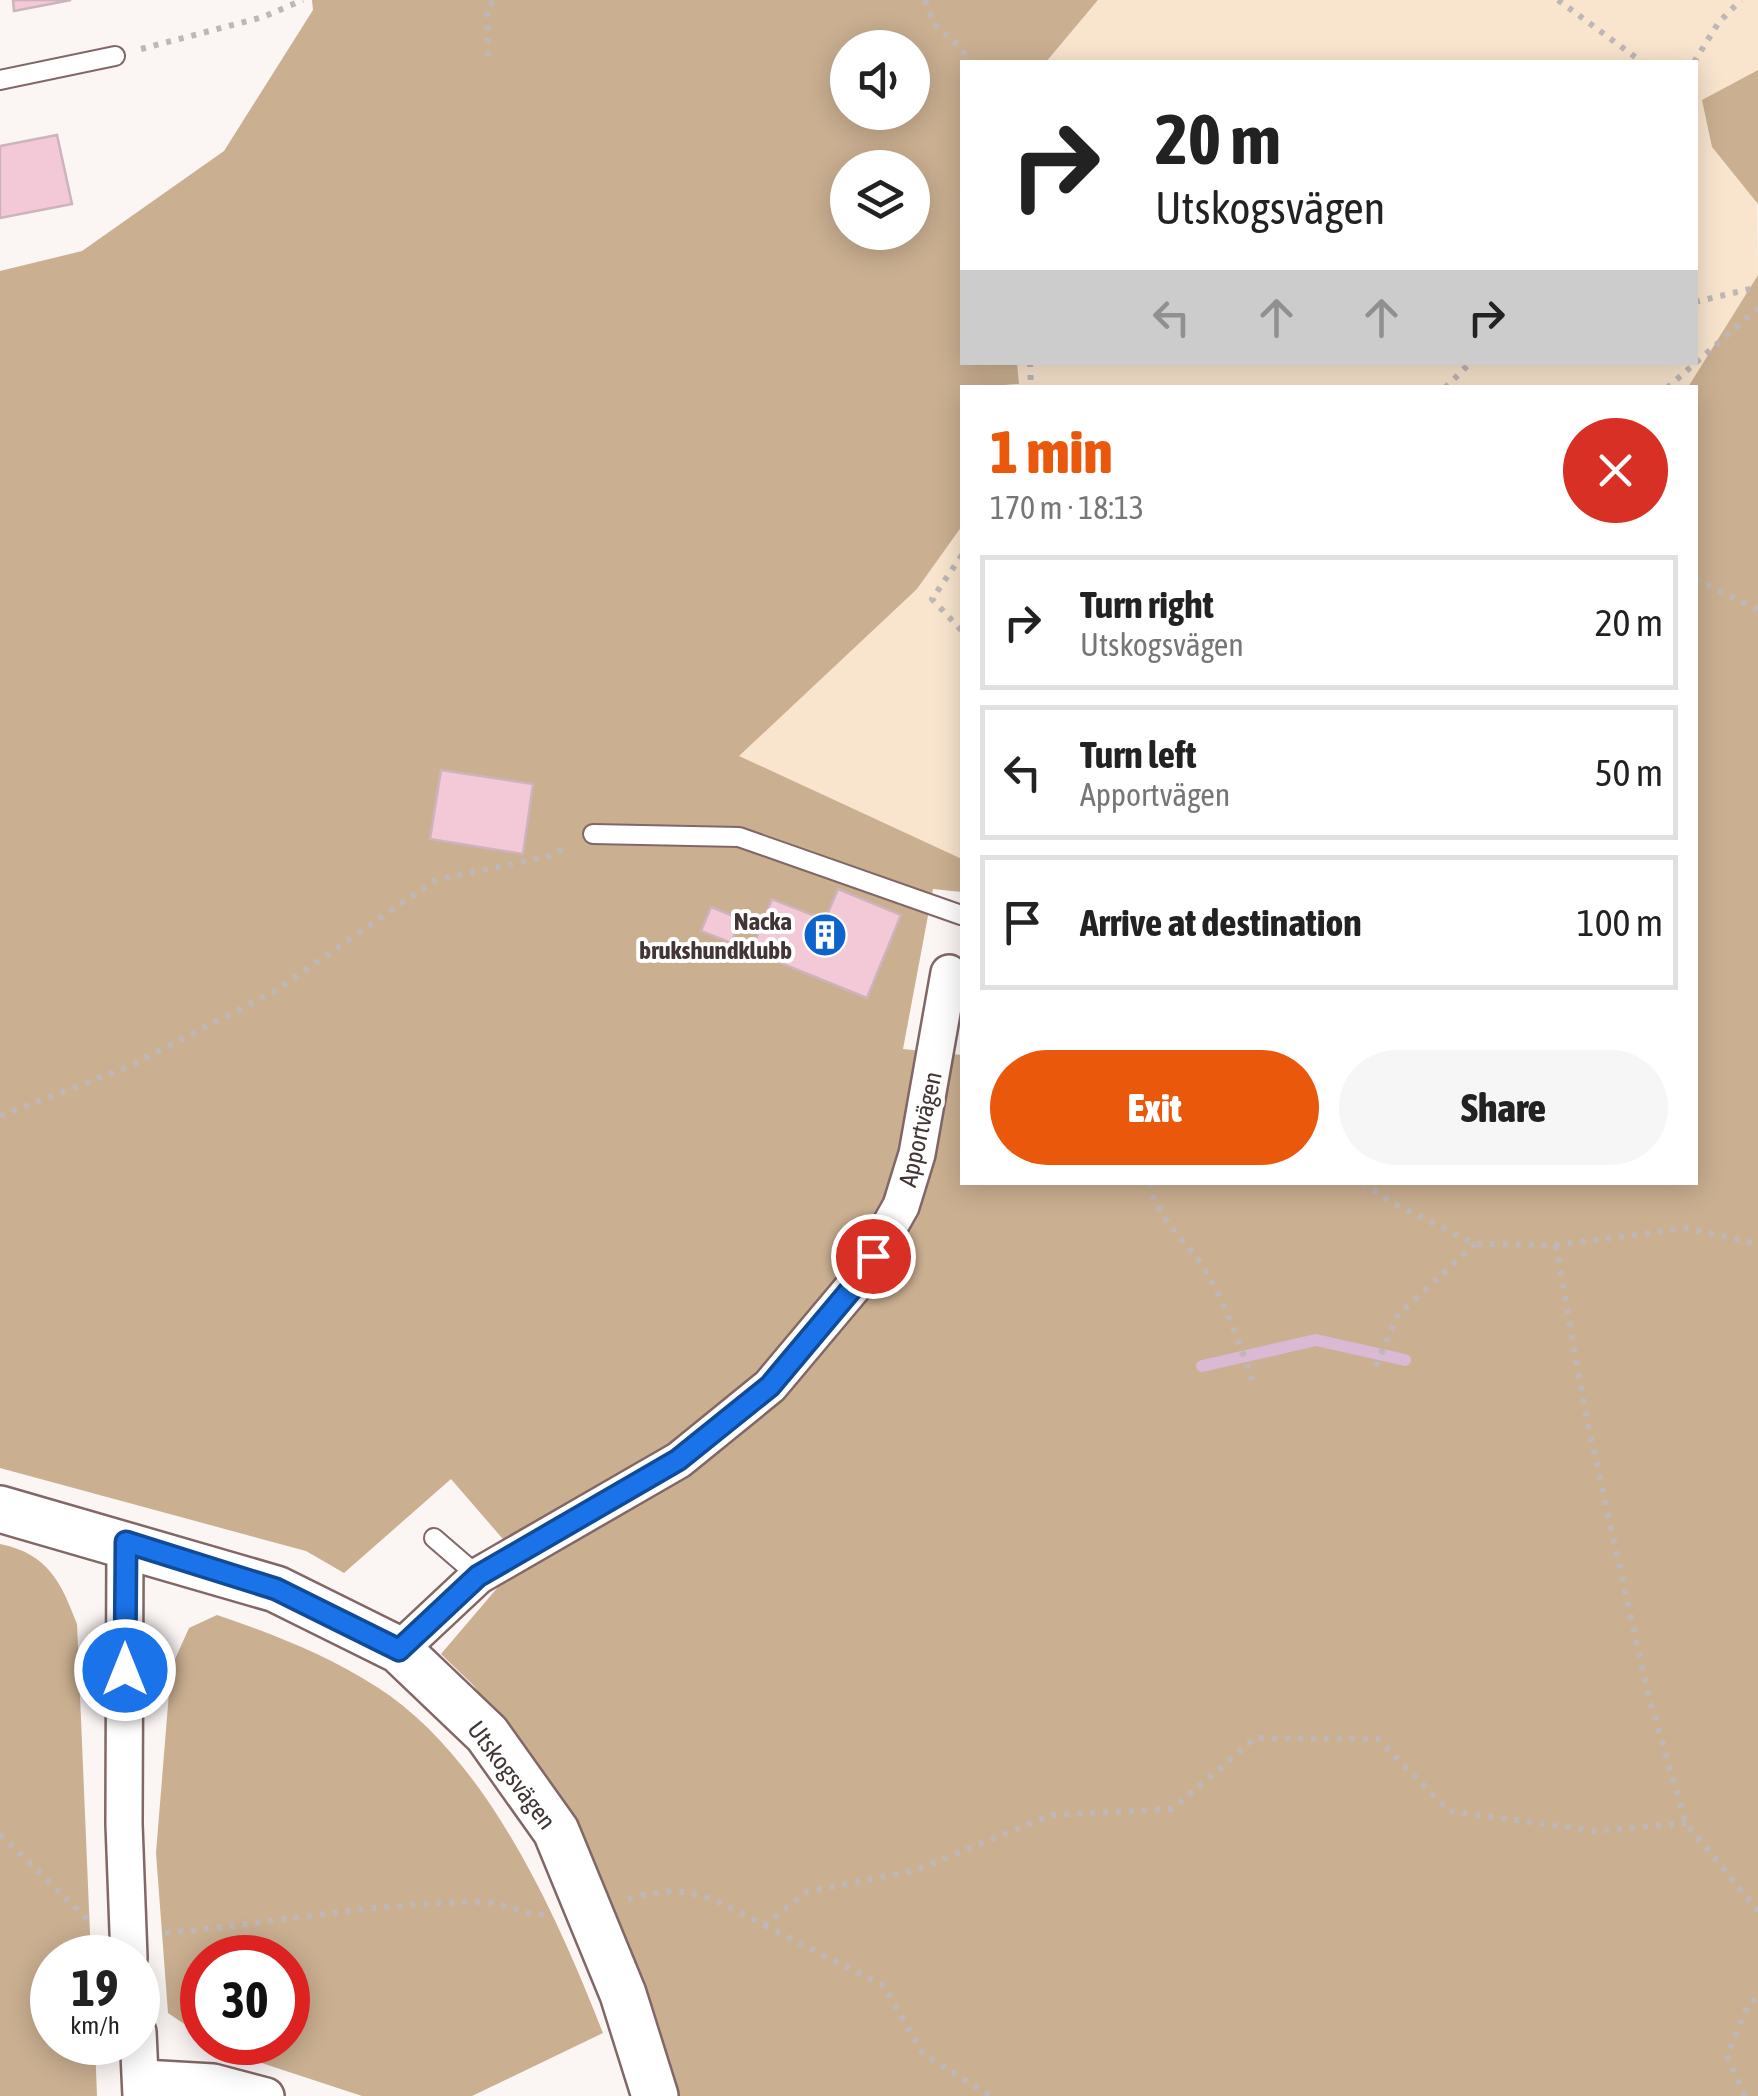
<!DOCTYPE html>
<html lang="en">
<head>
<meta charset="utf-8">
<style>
	body { margin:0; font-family:"Asap Condensed",sans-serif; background:#f6f6f6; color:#222; height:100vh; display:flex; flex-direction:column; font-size:38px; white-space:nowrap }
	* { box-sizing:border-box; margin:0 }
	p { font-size:32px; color:#767676 }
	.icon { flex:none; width:55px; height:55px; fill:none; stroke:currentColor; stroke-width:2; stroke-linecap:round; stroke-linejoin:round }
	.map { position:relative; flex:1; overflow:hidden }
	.details { position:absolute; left:960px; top:385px; width:738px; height:800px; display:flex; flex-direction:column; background:#fff; border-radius:0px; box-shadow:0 5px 25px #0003 }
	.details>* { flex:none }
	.hud { position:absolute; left:960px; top:60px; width:738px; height:305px; border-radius:0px; box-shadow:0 5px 25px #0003; background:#fff; color:#222; overflow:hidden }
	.controls { position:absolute; left:830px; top:30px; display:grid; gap:20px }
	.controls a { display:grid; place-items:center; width:100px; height:100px; border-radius:50%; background:#fff; box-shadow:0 5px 25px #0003; font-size:50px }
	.speed { position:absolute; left:30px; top:1935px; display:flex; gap:20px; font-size:50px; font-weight:700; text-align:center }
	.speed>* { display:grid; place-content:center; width:130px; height:130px; border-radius:50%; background:#fff; box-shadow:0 5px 25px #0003; line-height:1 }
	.speed small { font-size:25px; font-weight:400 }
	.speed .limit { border:15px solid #d22; background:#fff; color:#111 }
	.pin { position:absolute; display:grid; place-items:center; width:85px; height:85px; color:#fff; margin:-42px; border:5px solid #fff; border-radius:50%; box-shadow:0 2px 10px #0007 }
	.me { position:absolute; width:110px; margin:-55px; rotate:0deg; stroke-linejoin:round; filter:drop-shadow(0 0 8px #0008) }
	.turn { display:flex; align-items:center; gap:35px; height:210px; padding:0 30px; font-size:45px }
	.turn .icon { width:130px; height:130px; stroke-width:2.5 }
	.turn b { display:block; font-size:70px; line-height:85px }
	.lanes { display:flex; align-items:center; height:95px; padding:0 30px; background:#0003; justify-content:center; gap:50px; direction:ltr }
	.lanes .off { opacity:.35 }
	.round { display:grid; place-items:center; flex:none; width:105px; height:105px; border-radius:52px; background:#f6f6f6 }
	.overview { display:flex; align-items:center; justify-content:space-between; height:170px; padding:0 30px }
	h1 { font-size:60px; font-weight:800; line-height:75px; color:#ea580c }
	.primary-button { display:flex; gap:20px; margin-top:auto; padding:20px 30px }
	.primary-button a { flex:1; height:115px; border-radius:60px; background:#ea580c; color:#fff; font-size:40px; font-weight:800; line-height:115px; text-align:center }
	.primary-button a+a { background:#f6f6f6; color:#222 }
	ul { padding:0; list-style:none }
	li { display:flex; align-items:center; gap:30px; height:135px; margin:0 20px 15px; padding:0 10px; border:5px solid #e0e0e0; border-radius:0px }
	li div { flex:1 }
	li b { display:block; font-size:38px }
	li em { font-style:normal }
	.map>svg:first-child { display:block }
	.green { fill:#f9e5ce }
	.forest { fill:#caaf91; fill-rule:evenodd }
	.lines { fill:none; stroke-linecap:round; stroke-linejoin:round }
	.stream { stroke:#dab9d5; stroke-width:12 }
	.building { fill:#f4c9d7; stroke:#cdb3bb; stroke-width:2.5 }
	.service-casing { stroke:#816766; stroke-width:22 }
	.minor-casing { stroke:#816766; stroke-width:40 }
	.tertiary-casing { stroke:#816766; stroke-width:50 }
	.path { stroke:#bfb7b6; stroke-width:6; stroke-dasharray:5 8; stroke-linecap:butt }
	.service { stroke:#fff; stroke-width:18 }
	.minor { stroke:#fff; stroke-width:35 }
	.tertiary { stroke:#fff; stroke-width:45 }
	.route-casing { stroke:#114b97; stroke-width:25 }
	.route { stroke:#1a73e8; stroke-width:18 }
	.labels { text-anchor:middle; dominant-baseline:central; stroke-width:8; stroke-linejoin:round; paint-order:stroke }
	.poi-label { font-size:25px; font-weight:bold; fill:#413535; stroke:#fff; text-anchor:end }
	.street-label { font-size:25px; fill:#413535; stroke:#fff }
</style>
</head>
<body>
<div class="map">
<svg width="1758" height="2096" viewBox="0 0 1758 2096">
	<rect width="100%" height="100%" fill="#fbf5f4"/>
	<path class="green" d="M 1098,0 L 1758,0 L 1758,70 L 1703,100 L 1712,147 L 1757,198 L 1758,275 L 1688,387 L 1018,388 L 1017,363 L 1695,362 L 1695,62 L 1046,62 Z
		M 962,526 L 962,859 L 738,756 L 917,589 Z"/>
	<path class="forest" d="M 312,0 L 1098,0 L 1046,62 L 962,62 L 962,362 L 1017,363 L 1019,384 L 962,388 L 962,526 L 917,589 L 739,756 L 962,859 L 962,892 L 933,889 L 903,1049 L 962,1055 L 962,1182 L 1695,1182 L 1695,388 L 1688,387 L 1758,275 L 1758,2096 L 675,2096 L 571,1820 L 474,1686 L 441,1654 L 521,1560 L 451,1479 L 344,1573 L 306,1551 L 0,1468 L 0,271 L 82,251 L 224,151 L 313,10 ZM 848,48 L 912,48 L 912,112 L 848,112 ZM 848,168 L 912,168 L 912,232 L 848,232 Z
		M 1758,70 L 1758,204 L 1712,147 L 1702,100 Z
		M 0,1544 C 49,1554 61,1583 77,1624 L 91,1957 L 52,1958 L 52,2042 L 95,2043 L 97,2096 L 0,2096 Z
		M 217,1615 C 273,1634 327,1655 377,1687 C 487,1757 557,1916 603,2033 L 472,2096 L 362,2096 L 225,2051 L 212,2043 L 288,2042 L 288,1958 L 202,1958 L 202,2036 L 168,2013 L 156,1853 L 171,1668 L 189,1628 Z"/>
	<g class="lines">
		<path class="stream" d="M 1202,1366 L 1316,1340 L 1405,1360"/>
	</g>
	<path class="building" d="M 13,0 L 71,0 L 14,11 Z
		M 57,135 L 72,204 L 0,218 L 0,146 Z
		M 441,770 L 533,784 L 523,854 L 430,839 Z
		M 838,889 L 901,915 L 867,998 L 751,951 L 772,899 L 825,920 Z
		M 711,907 L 741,919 L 731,943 L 701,931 Z"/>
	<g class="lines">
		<defs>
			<path id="service" d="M 0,80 L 115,56
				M 593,834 L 739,837 L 961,915
				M 434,1538 L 478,1576"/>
			<path id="minor" d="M 125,1542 L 124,1824 L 129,1958
				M 399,1650 L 478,1576 L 679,1460 L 770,1386 L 859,1280 L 901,1206 L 917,1154 L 949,973
				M 138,2032 L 141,2096
				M 143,2078 L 213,2082 L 266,2096"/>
			<path id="tertiary" d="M 0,1509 L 276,1589 L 399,1650 L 487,1734 L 556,1831 L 623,1994 L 655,2096"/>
		</defs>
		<use href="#service" class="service-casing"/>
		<use href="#minor" class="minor-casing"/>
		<use href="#tertiary" class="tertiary-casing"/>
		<path class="path" d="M 925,0 L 933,23 L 963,50 L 966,62
			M 1558,0 L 1642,62
			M 141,49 L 263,17 L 303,0
			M 488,56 L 487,7 L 496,0
			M 1694,62 L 1719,22 L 1741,0
			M 1695,302 L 1758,287
			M 1030,362 L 1031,388
			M 1445,388 L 1471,362
			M 1667,388 L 1758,308
			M 962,555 L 932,599 L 962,631
			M 1695,579 L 1758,610
			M 0,1116 L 130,1066 L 275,991 L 435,880 L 546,857 L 567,847
			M 1150,1182 C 1153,1217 1190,1243 1207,1273 C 1226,1307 1240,1343 1252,1380
			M 1363,1182 L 1389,1201 L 1475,1244 L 1556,1245 L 1688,1228 L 1758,1244
			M 1556,1245 L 1585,1411 L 1648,1694 L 1686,1823 L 1758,1911
			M 1376,1366 L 1397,1316 L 1475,1244
			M 0,1834 L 90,1922
			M 628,1899 C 689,1881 711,1898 764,1925 L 807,1892 L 916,1870 L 1051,1815 L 1172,1809 L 1255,1738 L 1378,1739 L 1449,1811 L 1595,1831 L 1686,1823
			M 764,1925 L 884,1986 L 923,2054 L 991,2096
			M 165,1933 C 270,1924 374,1902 481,1902 C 504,1901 523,1917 548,1914
			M 1745,2096 L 1727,2056 L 1747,2007 L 1758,1996"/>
		<use href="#service" class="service"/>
		<use href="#minor" class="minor"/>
		<use href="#tertiary" class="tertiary"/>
	</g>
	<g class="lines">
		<defs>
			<path id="route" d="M 125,1670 L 126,1542 L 276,1589 L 399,1650 L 478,1576 L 678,1460 L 770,1386 L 859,1280 L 873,1256"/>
		</defs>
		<use href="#route" class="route-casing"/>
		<use href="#route" class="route"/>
	</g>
	<defs>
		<symbol id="building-disc" viewBox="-11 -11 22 22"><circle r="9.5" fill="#0d64cd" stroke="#fff"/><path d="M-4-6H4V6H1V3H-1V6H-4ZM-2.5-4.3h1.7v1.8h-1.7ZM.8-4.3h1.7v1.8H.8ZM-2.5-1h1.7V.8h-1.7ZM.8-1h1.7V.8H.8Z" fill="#fff"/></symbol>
	</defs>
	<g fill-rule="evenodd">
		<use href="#building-disc" x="800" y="910" width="50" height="50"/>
	</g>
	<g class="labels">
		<g class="poi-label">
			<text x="792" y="921">Nacka<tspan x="792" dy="29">brukshundklubb</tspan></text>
		</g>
		<g class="street-label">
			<text transform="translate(920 1129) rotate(-77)">Apportvägen</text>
			<text transform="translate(512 1775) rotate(53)">Utskogsvägen</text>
		</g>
	</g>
</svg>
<div class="controls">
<a><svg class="icon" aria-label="sound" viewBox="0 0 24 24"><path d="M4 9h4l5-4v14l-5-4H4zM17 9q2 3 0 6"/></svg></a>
<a><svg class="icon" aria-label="layers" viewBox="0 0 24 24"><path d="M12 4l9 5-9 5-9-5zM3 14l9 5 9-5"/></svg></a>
</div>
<div class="speed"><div>19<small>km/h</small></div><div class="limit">30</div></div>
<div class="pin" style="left:873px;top:1256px;background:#d93025"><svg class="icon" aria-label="arrive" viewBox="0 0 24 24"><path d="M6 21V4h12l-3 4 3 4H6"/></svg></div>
<svg class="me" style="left:125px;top:1670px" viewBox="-20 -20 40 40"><circle r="17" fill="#1a73e8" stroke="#fff" stroke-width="3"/><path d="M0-11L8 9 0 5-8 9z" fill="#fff"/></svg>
<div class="hud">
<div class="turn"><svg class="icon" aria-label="right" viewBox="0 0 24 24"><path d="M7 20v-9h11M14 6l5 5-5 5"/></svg><div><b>20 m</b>Utskogsvägen</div></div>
<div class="lanes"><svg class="icon off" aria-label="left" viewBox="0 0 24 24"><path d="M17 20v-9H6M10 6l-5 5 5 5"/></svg><svg class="icon off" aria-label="ahead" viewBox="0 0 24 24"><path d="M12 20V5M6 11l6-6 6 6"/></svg><svg class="icon off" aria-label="ahead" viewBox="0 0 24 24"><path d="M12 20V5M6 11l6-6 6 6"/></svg><svg class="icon" aria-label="right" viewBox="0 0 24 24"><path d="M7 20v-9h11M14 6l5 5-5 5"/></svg></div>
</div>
<section class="details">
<div class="overview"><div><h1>1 min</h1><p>170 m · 18:13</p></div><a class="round" style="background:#d93025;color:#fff"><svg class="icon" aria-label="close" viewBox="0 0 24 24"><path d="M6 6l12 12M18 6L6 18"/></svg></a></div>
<ul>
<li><svg class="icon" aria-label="right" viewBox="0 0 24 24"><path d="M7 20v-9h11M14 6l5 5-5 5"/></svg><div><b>Turn right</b><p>Utskogsvägen</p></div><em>20 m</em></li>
<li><svg class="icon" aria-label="left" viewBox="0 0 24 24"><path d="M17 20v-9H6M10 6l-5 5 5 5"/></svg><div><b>Turn left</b><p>Apportvägen</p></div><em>50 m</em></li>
<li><svg class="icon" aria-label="arrive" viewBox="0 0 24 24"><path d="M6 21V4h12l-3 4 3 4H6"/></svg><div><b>Arrive at destination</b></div><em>100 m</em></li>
</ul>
<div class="primary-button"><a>Exit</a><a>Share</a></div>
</section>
</div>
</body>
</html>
